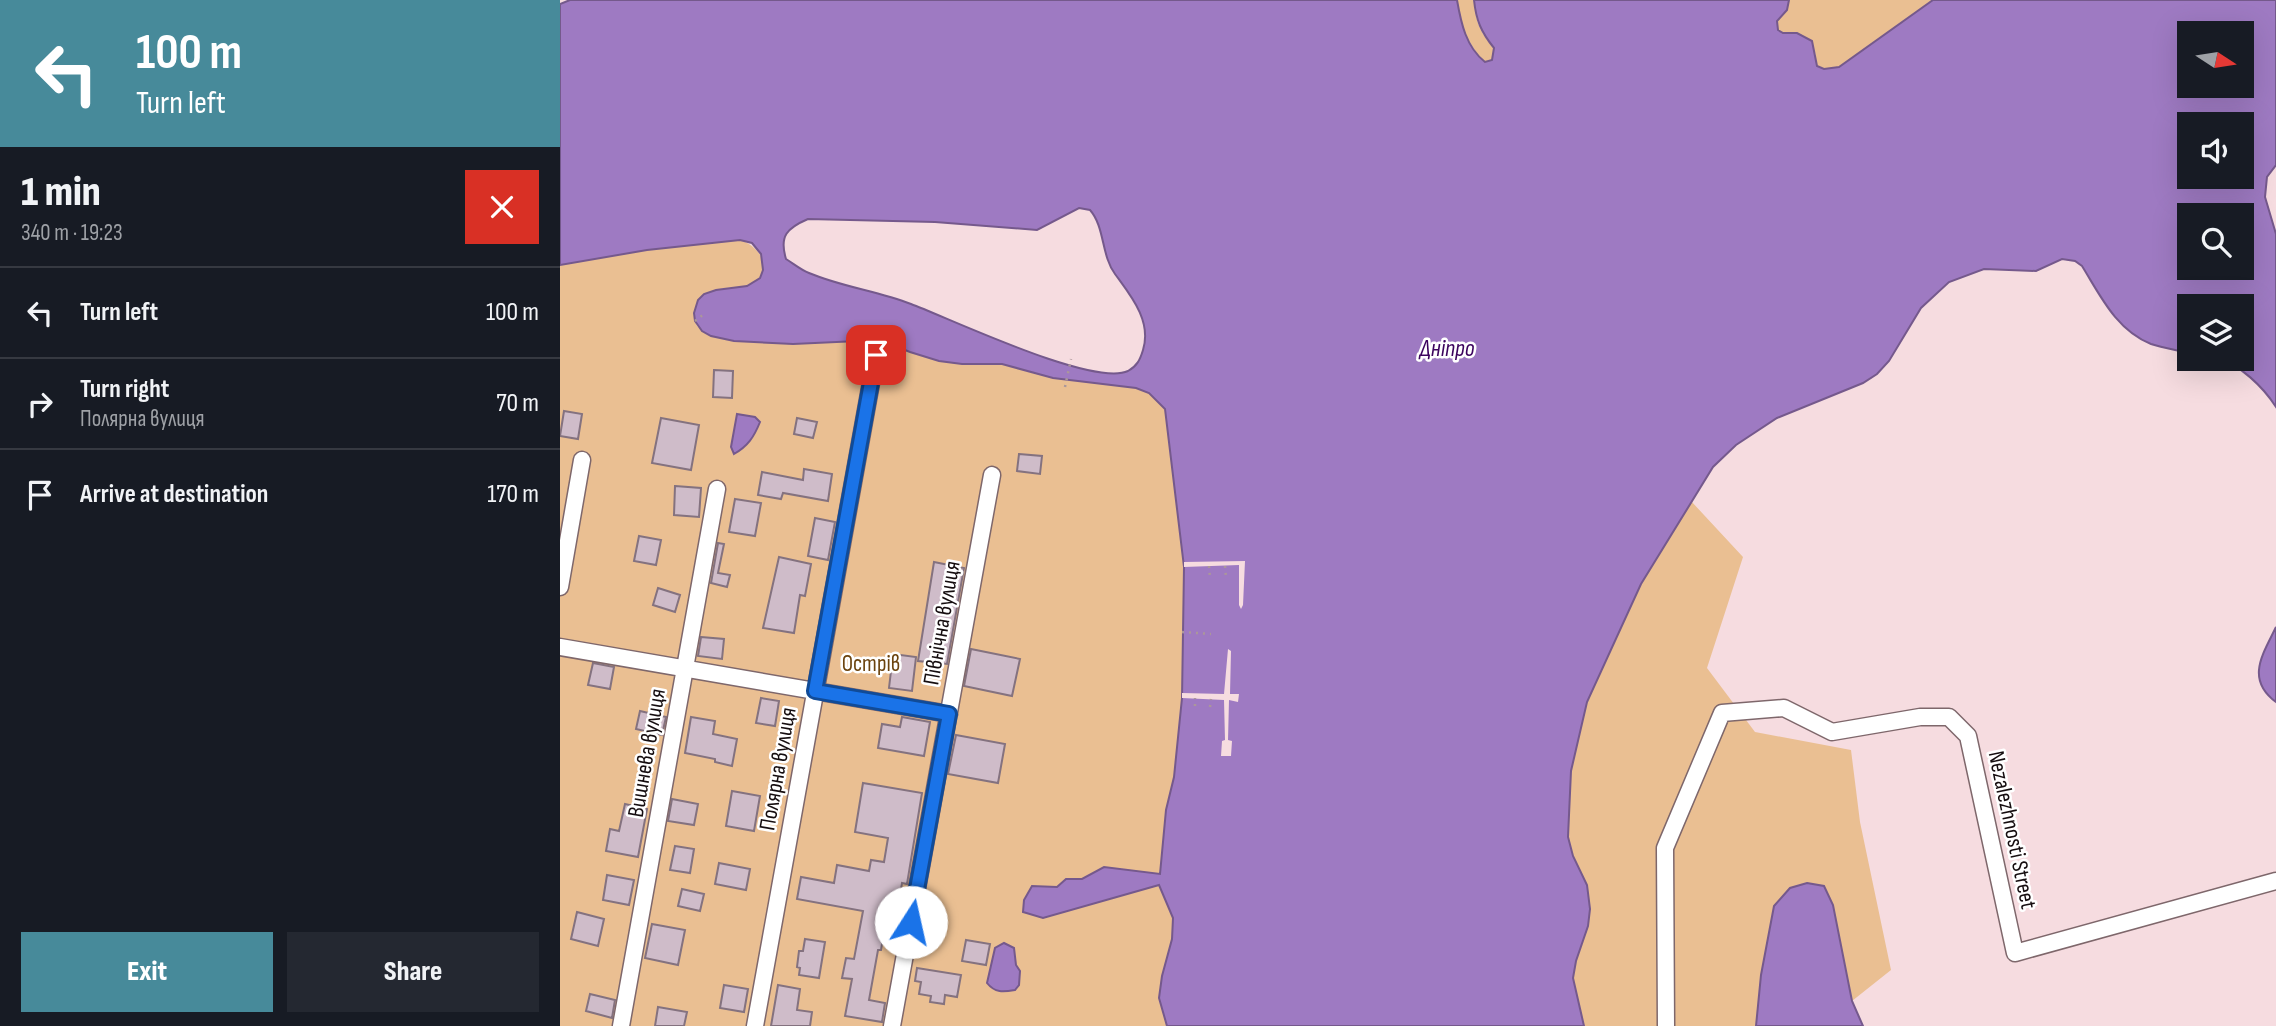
<!DOCTYPE html>
<html lang="en">
<head>
<meta charset="utf-8">
<style>
	body { margin:0; font-family:"Sofia Sans Condensed",sans-serif; background:#242831; color:#f1f3f6; height:100vh; display:flex; flex-direction:column; font-size:26px; white-space:nowrap }
	* { box-sizing:border-box; margin:0 }
	p { font-size:23px; color:#9ea1a6 }
	.icon { flex:none; width:38px; height:38px; fill:none; stroke:currentColor; stroke-width:2; stroke-linecap:round; stroke-linejoin:round }
	.map { position:relative; flex:1; overflow:hidden }
	.drawer { display:flex; flex-direction:column; background:#171b24; width:560px }
	.drawer>* { flex:none }
	.top-card { background:#478a9a; color:#fff; overflow:hidden }
	.needle { width:46px; rotate:102deg }
	.fabs { position:absolute; left:1617px; top:21px; display:grid; gap:14px }
	.fabs a { display:grid; place-items:center; width:77px; height:77px; border-radius:0px; background:#171b24; box-shadow:0 7px 28px #0002; font-size:35px }
	.pin { position:absolute; display:grid; place-items:center; width:60px; height:60px; color:#fff; margin:-30px; border-radius:14px; box-shadow:0 4px 10px #0006 }
	.me { position:absolute; width:77px; margin:-38px; rotate:10deg; stroke-linejoin:round; filter:drop-shadow(0 0 5px #0008) }
	.turn { display:flex; align-items:center; gap:24px; height:147px; padding:0 21px; font-size:32px }
	.turn .icon { width:91px; height:91px; stroke-width:2.5 }
	.turn b { display:block; font-size:49px; line-height:60px }
	.round { display:grid; place-items:center; flex:none; width:74px; height:74px; border-radius:0px; background:#242831 }
	.overview { display:flex; align-items:center; justify-content:space-between; height:119px; padding:0 21px }
	h1 { font-size:42px; font-weight:800; line-height:52px }
	.cta { display:flex; gap:14px; margin-top:auto; padding:14px 21px }
	.cta a { flex:1; height:80px; border-radius:0px; background:#478a9a; color:#fff; font-size:28px; font-weight:800; line-height:80px; text-align:center }
	.cta a+a { background:#242831; color:#f1f3f6 }
	ul { padding:0; list-style:none }
	li { display:flex; align-items:center; gap:21px; height:91px; padding:0 21px; border-top:2px solid #363941 }
	li div { flex:1 }
	li b { display:block; font-size:26px }
	li em { font-style:normal }
	main { display:flex; flex:1; min-height:0 }
	.map>svg:first-child { display:block }
	.green { fill:#eabf92 }
	.water { fill:#9e7ac2; stroke:#75598c; stroke-width:2; fill-rule:evenodd }
	.pier { fill:#f6dce0 }
	.building { fill:#cfbcc9; stroke:#84727f; stroke-width:2 }
	.lines { fill:none; stroke-linecap:round; stroke-linejoin:round }
	.minor-casing { stroke:#7e676b; stroke-width:19 }
	.path { stroke:#ab979a; stroke-width:2.5; stroke-dasharray:2 5; stroke-linecap:butt }
	.minor { stroke:#fff; stroke-width:16 }
	.route-casing { stroke:#114b97; stroke-width:18 }
	.route { stroke:#1a73e8; stroke-width:12 }
	.labels { text-anchor:middle; dominant-baseline:central; stroke-width:5; stroke-linejoin:round; paint-order:stroke }
	.street-label { font-size:23px; fill:#150d0f; stroke:#fff }
	.park-label { font-size:23px; fill:#6b430e; stroke:#fff }
	.water-label { font-size:24px; font-style:italic; fill:#3c045e; stroke:#fff }
</style>
</head>
<body>
<main>
<section class="drawer">
<div class="top-card">
<div class="turn"><svg class="icon" aria-label="left" viewBox="0 0 24 24"><path d="M17 20v-9H6M10 6l-5 5 5 5"/></svg><div><b>100 m</b>Turn left</div></div>
</div>
<div class="overview"><div><h1>1 min</h1><p>340 m · 19:23</p></div><a class="round" style="background:#d93025;color:#fff"><svg class="icon" aria-label="close" viewBox="0 0 24 24"><path d="M6 6l12 12M18 6L6 18"/></svg></a></div>
<ul>
<li><svg class="icon" aria-label="left" viewBox="0 0 24 24"><path d="M17 20v-9H6M10 6l-5 5 5 5"/></svg><div><b>Turn left</b></div><em>100 m</em></li>
<li><svg class="icon" aria-label="right" viewBox="0 0 24 24"><path d="M7 20v-9h11M14 6l5 5-5 5"/></svg><div><b>Turn right</b><p>Полярна вулиця</p></div><em>70 m</em></li>
<li><svg class="icon" aria-label="arrive" viewBox="0 0 24 24"><path d="M6 21V4h12l-3 4 3 4H6"/></svg><div><b>Arrive at destination</b></div><em>170 m</em></li>
</ul>
<div class="cta"><a>Exit</a><a>Share</a></div>
</section>
<div class="map">
<svg width="1716" height="1026" viewBox="0 0 1716 1026">
	<rect width="100%" height="100%" fill="#f6dce0"/>
	<path class="green" d="M 897,0 L 914,0 C 915,10 916,21 921,30 C 925,40 934,44 935,56 L 929,62 L 921,60 L 903,31 Z
		M 1229,0 L 1373,0 L 1279,67 L 1264,69 L 1257,66 L 1255,52 L 1231,32 L 1223,33 L 1218,30 L 1217,21 L 1227,10 Z
		M 180,240 C 200,246 216,271 191,284 C 181,289 168,286 158,290 C 149,293 140,306 134,313 L 137,326 L 174,341 L 233,344 L 320,340 L 350,352 L 379,361 L 402,364 L 442,364 L 493,378 L 576,388 L 589,392 L 605,409 L 624,567 L 622,698 L 614,777 L 606,810 L 599,885 L 613,918 L 612,939 L 602,976 L 599,998 L 607,1026 L 0,1026 L 0,265 L 87,250 Z
		M 1131,501 L 1183,557 L 1147,668 L 1195,732 L 1291,750 L 1300,822 L 1331,970 L 1292,1001 L 1273,905 L 1201,975 L 1196,1026 L 1024,1026 L 1013,978 L 1016,961 L 1028,926 L 1030,909 L 1027,885 L 1013,856 L 1008,837 L 1011,771 L 1027,702 L 1081,584 Z"/>
	<path class="water" d="M 10,0 L 897,0 C 901,23 906,47 925,62 L 932,60 L 934,48 C 921,32 916,20 914,0 L 1229,0 L 1227,10 L 1217,21 L 1218,30 L 1223,33 L 1237,33 L 1252,41 L 1257,66 L 1264,69 L 1279,67 L 1373,0 L 1716,0 L 1716,165 L 1707,177 L 1705,197 L 1716,234 L 1716,407 C 1704,388 1679,363 1657,359 L 1682,359 L 1682,306 L 1629,306 L 1629,353 C 1617,350 1603,348 1591,344 C 1556,330 1540,295 1522,266 L 1515,261 L 1502,259 L 1476,271 L 1424,269 L 1389,282 L 1361,308 L 1329,361 L 1317,374 L 1303,383 L 1217,418 L 1176,445 L 1153,467 L 1081,584 L 1027,702 L 1011,771 L 1008,837 L 1013,856 L 1027,885 L 1030,909 L 1028,926 L 1016,961 L 1013,978 L 1024,1026 L 607,1026 L 599,998 L 602,976 L 612,939 L 613,918 L 599,885 L 483,918 L 463,912 L 464,900 L 472,886 L 497,887 L 506,879 L 522,879 L 544,867 L 600,874 L 606,810 L 614,777 L 622,698 L 624,567 L 605,409 L 589,393 L 576,388 L 493,378 L 442,364 L 402,364 L 379,361 L 350,352 L 320,340 L 233,344 L 174,341 L 151,336 L 142,331 L 135,321 L 134,313 L 138,300 L 144,294 L 156,290 L 187,286 L 200,278 L 203,270 L 201,254 L 192,243 L 180,240 L 87,250 L 0,265 L 0,4 ZM 1629,33 L 1682,33 L 1682,86 L 1629,86 ZM 1629,124 L 1682,124 L 1682,177 L 1629,177 ZM 519,208 L 530,210 C 545,227 541,255 555,274 C 571,296 592,321 583,350 C 580,360 577,366 568,371 C 533,387 391,319 351,304 C 318,291 282,287 249,273 C 241,270 234,264 226,259 C 219,236 227,228 248,219 L 375,222 L 477,230 ZM 1629,215 L 1682,215 L 1682,268 L 1629,268 Z
		M 177,414 L 195,417 L 200,422 C 194,437 188,446 174,454 L 171,447 Z
		M 1716,627 L 1716,702 C 1685,679 1703,654 1716,627 Z
		M 1247,883 L 1264,886 L 1273,905 L 1292,1001 L 1303,1026 L 1196,1026 L 1201,975 L 1214,906 L 1230,888 Z
		M 444,943 L 454,948 L 456,965 L 460,971 L 459,985 L 455,990 C 443,992 435,993 427,983 L 435,948 Z"/>
	<path class="pier" d="M 685,561 L 683,605 L 681,609 L 679,605 L 679,565 L 624,567 L 624,562 Z
		M 668,649 L 671,651 L 670,694 L 679,694 L 678,702 L 669,700 L 668,740 L 672,741 L 671,756 L 661,756 L 662,741 L 665,740 L 664,700 L 622,698 L 622,693 L 664,694 Z"/>
	<path class="building" d="M 154,370 L 173,371 L 172,398 L 153,397 Z
		M 4,411 L 22,414 L 18,439 L 0,436 Z
		M 101,418 L 139,425 L 131,470 L 92,463 Z
		M 237,418 L 257,422 L 253,438 L 234,434 Z
		M 459,454 L 482,456 L 480,474 L 457,471 Z
		M 244,469 L 272,474 L 268,501 L 223,493 L 221,499 L 198,495 L 202,472 L 243,480 Z
		M 115,486 L 141,488 L 139,517 L 114,515 Z
		M 175,499 L 201,503 L 195,536 L 169,532 Z
		M 255,518 L 275,522 L 268,560 L 248,556 Z
		M 79,536 L 101,540 L 96,565 L 74,561 Z
		M 158,543 L 164,544 L 158,573 L 170,575 L 167,587 L 151,583 Z
		M 219,557 L 251,564 L 245,596 L 240,595 L 234,633 L 203,628 Z
		M 374,562 L 404,568 L 387,664 L 358,661 Z
		M 98,588 L 120,595 L 115,612 L 93,605 Z
		M 141,637 L 164,639 L 162,659 L 138,656 Z
		M 411,649 L 460,659 L 452,696 L 404,686 Z
		M 333,654 L 356,657 L 352,691 L 329,688 Z
		M 33,663 L 54,667 L 50,689 L 28,685 Z
		M 201,698 L 219,701 L 215,726 L 196,723 Z
		M 80,711 L 106,717 L 102,735 L 76,729 Z
		M 131,717 L 155,721 L 153,734 L 177,739 L 172,766 L 155,762 L 155,759 L 125,753 Z
		M 342,717 L 370,722 L 364,756 L 318,748 L 322,724 L 340,727 Z
		M 396,735 L 445,744 L 438,783 L 388,774 Z
		M 303,783 L 362,793 L 347,884 L 342,883 L 337,915 L 327,914 L 321,950 L 318,950 L 309,1000 L 325,1003 L 322,1022 L 285,1016 L 292,979 L 282,978 L 286,958 L 294,959 L 303,911 L 237,899 L 241,877 L 274,883 L 277,865 L 309,871 L 311,860 L 324,862 L 328,838 L 295,832 Z
		M 172,791 L 200,796 L 194,831 L 166,826 Z
		M 112,799 L 138,804 L 134,825 L 108,821 Z
		M 65,804 L 87,809 L 78,857 L 46,851 L 50,829 L 59,831 Z
		M 115,846 L 134,849 L 130,873 L 110,870 Z
		M 159,863 L 190,869 L 186,890 L 155,884 Z
		M 47,875 L 74,880 L 69,905 L 43,900 Z
		M 122,889 L 144,894 L 140,911 L 118,906 Z
		M 17,912 L 44,919 L 38,946 L 11,939 Z
		M 92,924 L 125,930 L 118,965 L 85,958 Z
		M 245,939 L 265,942 L 259,978 L 239,975 L 240,968 L 237,967 L 239,951 L 243,951 Z
		M 406,940 L 430,944 L 426,965 L 402,961 Z
		M 357,968 L 401,975 L 397,997 L 385,995 L 384,1004 L 370,1002 L 371,996 L 359,994 L 361,982 L 355,981 Z
		M 164,985 L 188,989 L 184,1012 L 160,1008 Z
		M 218,985 L 240,989 L 237,1010 L 252,1012 L 250,1026 L 211,1026 Z
		M 30,994 L 55,1000 L 52,1018 L 26,1011 Z
		M 98,1007 L 127,1012 L 124,1026 L 95,1026 Z"/>
	<g class="lines">
		<defs>
			<path id="minor" d="M 0,587 L 22,460
				M 0,647 L 389,714
				M 61,1026 L 157,489
				M 195,1026 L 316,355
				M 332,1026 L 432,475
				M 1106,1026 L 1105,848 L 1162,713 L 1224,708 L 1272,732 L 1360,717 L 1389,717 L 1408,736 L 1455,953 L 1716,881"/>
		</defs>
		<use href="#minor" class="minor-casing"/>
		<path class="path" d="M 135,321 L 144,314
			M 505,387 L 511,359
			M 649,566 L 650,578
			M 665,566 L 666,578
			M 622,632 L 651,634
			M 635,706 L 635,698
			M 650,707 L 651,699"/>
		<use href="#minor" class="minor"/>
	</g>
	<g class="lines">
		<defs>
			<path id="route" d="M 316,355 L 255,691 L 389,714 L 351,922"/>
		</defs>
		<use href="#route" class="route-casing"/>
		<use href="#route" class="route"/>
	</g>
	<g class="labels">
		<g class="street-label">
			<text transform="translate(382 623) rotate(-80)">Північна вулиця</text>
			<text transform="translate(87 753) rotate(-80)">Вишнева вулиця</text>
			<text transform="translate(218 769) rotate(-80)">Полярна вулиця</text>
			<text transform="translate(1452 830) rotate(78)">Nezalezhnosti Street</text>
		</g>
		<g class="park-label">
			<text x="311" y="664">Острів</text>
		</g>
		<g class="water-label">
			<text x="887" y="348">Дніпро</text>
		</g>
	</g>
</svg>
<div class="fabs">
<a><svg class="needle" viewBox="-14 -14 28 28"><path d="M0-13l5 13h-10z" fill="#e53935"/><path d="M0 13l5-13h-10z" fill="#9ea1a6"/></svg></a>
<a><svg class="icon" aria-label="sound" viewBox="0 0 24 24"><path d="M4 9h4l5-4v14l-5-4H4zM17 9q2 3 0 6"/></svg></a>
<a><svg class="icon" aria-label="search" viewBox="0 0 24 24"><circle cx="10" cy="10" r="6"/><path d="M15 15l6 6"/></svg></a>
<a><svg class="icon" aria-label="layers" viewBox="0 0 24 24"><path d="M12 4l9 5-9 5-9-5zM3 14l9 5 9-5"/></svg></a>
</div>
<div class="pin" style="left:316px;top:355px;background:#d93025"><svg class="icon" aria-label="arrive" viewBox="0 0 24 24"><path d="M6 21V4h12l-3 4 3 4H6"/></svg></div>
<svg class="me" style="left:351px;top:922px" viewBox="-20 -20 40 40"><circle r="19" fill="#fff"/><path d="M0-13L10 11 0 6-10 11z" fill="#1a73e8"/></svg>
</div>
</main>
</body>
</html>
